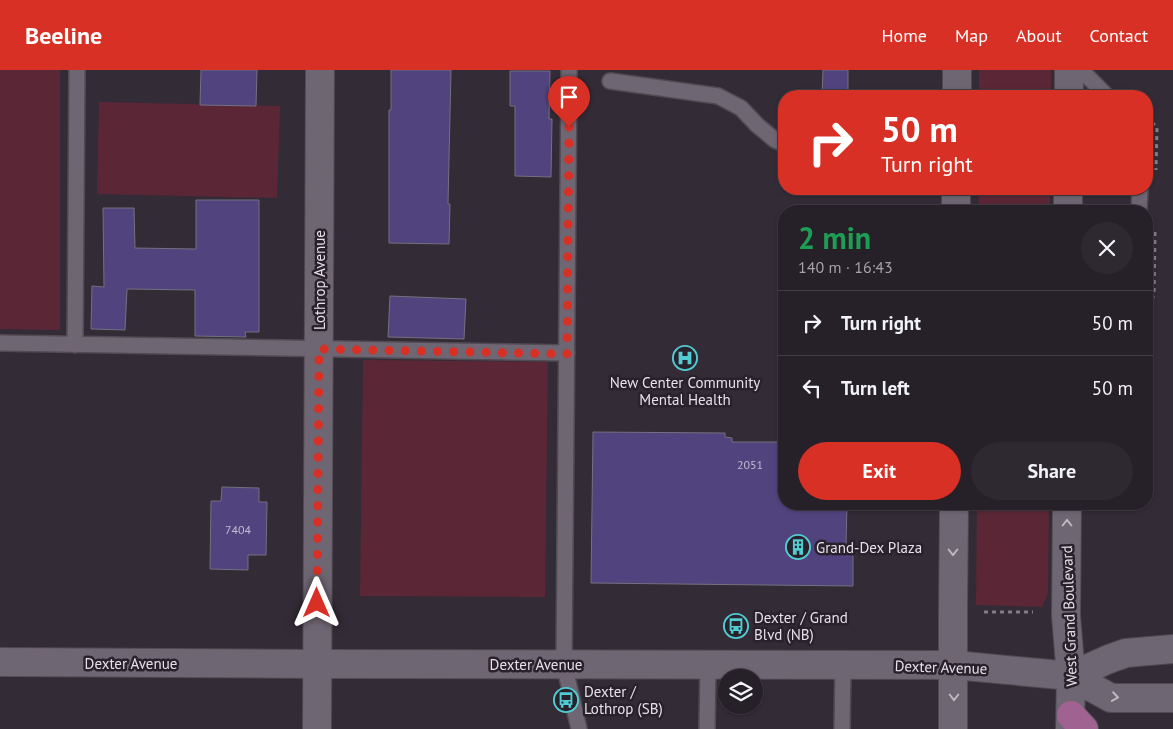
<!DOCTYPE html>
<html lang="en">
<head>
<meta charset="utf-8">
<style>
	body { margin:0; font-family:"PT Sans",sans-serif; background:#2e2830; color:#f1f3f6; height:100vh; display:flex; flex-direction:column; font-size:19px; white-space:nowrap }
	* { box-sizing:border-box; margin:0 }
	p { font-size:16px; color:#a4a3a8 }
	.icon { flex:none; width:28px; height:28px; fill:none; stroke:currentColor; stroke-width:2; stroke-linecap:round; stroke-linejoin:round }
	.map { position:relative; flex:1; overflow:hidden }
	.panel { position:absolute; left:778px; top:135px; width:375px; height:305px; display:flex; flex-direction:column; background:#262028; border-radius:20px; box-shadow:0 1px 4px #0004,0 0 0 1px #423e45 }
	.panel>* { flex:none }
	.banner { position:absolute; left:778px; top:20px; width:375px; height:105px; border-radius:20px; box-shadow:0 1px 4px #0004,0 0 0 1px #423e45; background:#d93025; color:#fff; overflow:hidden }
	.tools { position:absolute; left:718px; top:599px; display:grid; gap:10px }
	.tools a { display:grid; place-items:center; width:45px; height:45px; border-radius:50%; background:#262028; box-shadow:0 1px 4px #0004,0 0 0 1px #423e45; font-size:25px }
	.pin { position:absolute; display:grid; place-items:center; width:42px; height:42px; color:#fff; margin:-51px -21px; border-radius:50% 50% 50% 0; rotate:-45deg; box-shadow:0 0 5px #0007 }
	.pin .icon { rotate:45deg }
	.me { position:absolute; width:55px; margin:-28px; rotate:0deg; stroke-linejoin:round; filter:drop-shadow(0 0 4px #0008) }
	.turn { display:flex; align-items:center; gap:18px; height:105px; padding:0 20px; font-size:22px }
	.turn .icon { width:65px; height:65px; stroke-width:2.5 }
	.turn b { display:block; font-size:35px; line-height:42px }
	.round { display:grid; place-items:center; flex:none; width:52px; height:52px; border-radius:26px; background:#2e2830 }
	.summary { display:flex; align-items:center; justify-content:space-between; height:85px; padding:0 20px }
	h1 { font-size:30px; font-weight:800; line-height:38px; color:#1e9e55 }
	.cta { display:flex; gap:10px; margin-top:auto; padding:10px 20px }
	.cta a { flex:1; height:58px; border-radius:30px; background:#d93025; color:#fff; font-size:20px; font-weight:800; line-height:58px; text-align:center }
	.cta a+a { background:#2e2830; color:#f1f3f6 }
	ul { padding:0; list-style:none }
	li { display:flex; align-items:center; gap:15px; height:65px; padding:0 20px; border-top:1px solid #423e45 }
	li div { flex:1 }
	li b { display:block; font-size:19px }
	li em { font-style:normal }
	header { display:flex; align-items:center; gap:30px; box-sizing:border-box; height:70px; padding:0 25px; background:#d93025; color:#fff }
	header strong { font-size:24px }
	nav { display:flex; gap:28px; margin-inline-start:auto; font-size:18px }
	.map>svg:first-child { display:block }
	.green { fill:#5b2736 }
	.building { fill:#51437d; stroke:#747180 }
	.lines { fill:none; stroke-linecap:round; stroke-linejoin:round }
	.lane-casing { stroke:#504a52; stroke-width:18 }
	.street-casing { stroke:#504a52; stroke-width:30 }
	.secondary-casing { stroke:#504a52; stroke-width:30 }
	.primary-casing { stroke:#504a52; stroke-width:30 }
	.path { stroke:#847e87; stroke-width:3; stroke-dasharray:4 4; stroke-linecap:butt }
	.lane { stroke:#6f6673; stroke-width:15 }
	.street { stroke:#6f6673; stroke-width:28 }
	.secondary { stroke:#6f6673; stroke-width:28 }
	.primary { stroke:#a06290; stroke-width:28 }
	.oneway { stroke:#bdb7c0 }
	.route { stroke:#d93025; stroke-width:9; stroke-dasharray:0 16.2 }
	.labels { text-anchor:middle; dominant-baseline:central; stroke-width:5; stroke-linejoin:round; paint-order:stroke }
	.number-label { font-size:12px; fill:#c2bace }
	.street-label { font-size:15px; fill:#e7e2e9; stroke:#29212c }
	.poi-label { font-size:15px; fill:#e7e2e9; stroke:#29212c; text-anchor:start }
</style>
</head>
<body>
<header>
<strong>Beeline</strong>
<nav><a>Home</a><a>Map</a><a>About</a><a>Contact</a></nav>
</header>
<div class="map">
<svg width="1173" height="659" viewBox="0 0 1173 659">
	<rect width="100%" height="100%" fill="#332b36"/>
	<path class="green" d="M 0,0 L 60,0 L 60,260 L 0,259 Z
		M 979,0 L 1051,0 L 1051,26 L 979,26 Z
		M 99,32 L 280,36 L 277,128 L 97,124 Z
		M 979,119 L 1050,119 L 1050,141 L 978,141 Z
		M 363,290 L 548,292 L 545,527 L 360,526 Z
		M 977,434 L 1049,434 L 1048,523 L 1042,537 L 976,535 Z"/>
	<path class="building" d="M 201,0 L 257,0 L 256,36 L 200,35 Z
		M 391,0 L 451,0 L 448,134 L 450,134 L 449,174 L 389,173 L 389,40 L 391,40 Z
		M 823,0 L 848,0 L 848,26 L 822,26 Z
		M 510,1 L 550,1 L 549,49 L 552,49 L 551,107 L 515,106 L 515,36 L 510,36 Z
		M 196,130 L 259,130 L 259,262 L 245,262 L 246,267 L 195,266 L 195,220 L 127,219 L 125,260 L 91,259 L 92,216 L 104,217 L 103,138 L 134,138 L 135,178 L 196,179 Z
		M 390,226 L 466,229 L 464,269 L 388,267 Z
		M 593,362 L 725,363 L 725,367 L 732,368 L 732,372 L 784,372 L 784,434 L 847,434 L 846,475 L 853,474 L 853,516 L 591,513 Z
		M 222,417 L 259,418 L 259,432 L 267,432 L 266,485 L 248,485 L 248,500 L 210,499 L 211,431 L 221,431 Z"/>
	<g class="lines">
		<defs>
			<path id="lane" d="M 569,0 L 564,594 L 579,659
				M 1081,0 L 1107,26
				M 610,11 L 718,26 L 741,38 L 757,55 L 775,70 L 784,74
				M 1139,141 L 1140,119
				M 0,273 L 567,283
				M 75,275 L 77,0
				M 707,659 L 708,595
				M 842,659 L 843,594"/>
			<path id="street" d="M 317,659 L 320,0"/>
			<path id="secondary" d="M 957,26 L 957,0
				M 1069,26 L 1069,0
				M 956,141 L 956,119
				M 1068,141 L 1068,119
				M 1067,434 L 1066,546 L 1071,606 L 1070,659
				M 0,592 L 317,594 L 954,595 L 1071,606 L 1111,628 L 1173,628
				M 1071,606 L 1109,589 L 1126,583 L 1173,579
				M 953,659 L 953,543 L 954,434"/>
			<path id="primary" d="M 1071,645 L 1084,659"/>
		</defs>
		<use href="#lane" class="lane-casing"/>
		<use href="#street" class="street-casing"/>
		<use href="#secondary" class="secondary-casing"/>
		<use href="#primary" class="primary-casing"/>
		<path class="path" d="M 1146,47 L 1157,57 L 1156,100
			M 1146,235 L 1154,226 L 1155,161
			M 984,542 L 1033,542"/>
		<use href="#lane" class="lane"/>
		<use href="#street" class="street"/>
		<use href="#secondary" class="secondary"/>
		<use href="#primary" class="primary"/>
	</g>
	<defs><path id="oneway-chevron" d="M-2-3.5L2.5 0L-2 3.5" fill="none" stroke-width="1.6" stroke-linecap="round" stroke-linejoin="round" transform="scale(1.25)"/></defs>
	<g class="oneway">
		<use href="#oneway-chevron" transform="translate(1067 453) rotate(-90)"/>
		<use href="#oneway-chevron" transform="translate(953 482) rotate(90)"/>
		<use href="#oneway-chevron" transform="translate(954 627) rotate(90)"/>
		<use href="#oneway-chevron" transform="translate(1115 627) rotate(8)"/>
	</g>
	<g class="lines">
		<path class="route" d="M 317,533 L 319,279 L 567,284 L 569,57"/>
	</g>
	<defs>
		<symbol id="hospital-ring" viewBox="-11 -11 22 22"><circle r="9.5" fill="#29212c" stroke="#51ccd1" stroke-width="1.5"/><path d="M-5-5h3v3.5h4V-5h3V5h-3V1.5h-4V5h-3Z" fill="#51ccd1"/></symbol>
		<symbol id="building-ring" viewBox="-11 -11 22 22"><circle r="9.5" fill="#29212c" stroke="#51ccd1" stroke-width="1.5"/><path d="M-4-6H4V6H1V3H-1V6H-4ZM-2.5-4.3h1.7v1.8h-1.7ZM.8-4.3h1.7v1.8H.8ZM-2.5-1h1.7V.8h-1.7ZM.8-1h1.7V.8H.8Z" fill="#51ccd1"/></symbol>
		<symbol id="bus-ring" viewBox="-11 -11 22 22"><circle r="9.5" fill="#29212c" stroke="#51ccd1" stroke-width="1.5"/><path d="M-5-6H5V4H4V6H2V4H-2V6H-4V4H-5ZM-3.5-4V0h7V-4ZM-3.5 1.2v1.5H-2V1.2ZM2 1.2v1.5H3.5V1.2Z" fill="#51ccd1"/></symbol>
	</defs>
	<g fill-rule="evenodd">
		<use href="#hospital-ring" x="671" y="274" width="28" height="28"/>
		<use href="#building-ring" x="784" y="463" width="28" height="28"/>
		<use href="#bus-ring" x="722" y="542" width="28" height="28"/>
		<use href="#bus-ring" x="552" y="616" width="28" height="28"/>
	</g>
	<g class="labels">
		<g class="number-label">
			<text x="750" y="394">2051</text>
			<text x="238" y="459">7404</text>
		</g>
		<g class="street-label">
			<text transform="translate(319 210) rotate(-90)">Lothrop Avenue</text>
			<text transform="translate(1069 546) rotate(-92)">West Grand Boulevard</text>
			<text x="131" y="593">Dexter Avenue</text>
			<text x="536" y="594">Dexter Avenue</text>
			<text transform="translate(941 597) rotate(2)">Dexter Avenue</text>
		</g>
		<g class="poi-label">
			<text x="685" y="312" text-anchor="middle">New Center Community<tspan x="685" dy="17">Mental Health</tspan></text>
			<text x="816" y="477">Grand-Dex Plaza</text>
			<text x="754" y="547">Dexter / Grand<tspan x="754" dy="17">Blvd (NB)</tspan></text>
			<text x="584" y="621">Dexter /<tspan x="584" dy="17">Lothrop (SB)</tspan></text>
		</g>
	</g>
</svg>
<div class="tools">
<a><svg class="icon" aria-label="layers" viewBox="0 0 24 24"><path d="M12 4l9 5-9 5-9-5zM3 14l9 5 9-5"/></svg></a>
</div>
<div class="pin" style="left:569px;top:57px;background:#d93025"><svg class="icon" aria-label="arrive" viewBox="0 0 24 24"><path d="M6 21V4h12l-3 4 3 4H6"/></svg></div>
<svg class="me" style="left:317px;top:533px" viewBox="-20 -20 40 40"><path d="M0-17L14 15 0 8-14 15z" fill="#d93025" stroke="#fff" stroke-width="4"/></svg>
<div class="banner">
<div class="turn"><svg class="icon" aria-label="right" viewBox="0 0 24 24"><path d="M7 20v-9h11M14 6l5 5-5 5"/></svg><div><b>50 m</b>Turn right</div></div>
</div>
<section class="panel">
<div class="summary"><div><h1>2 min</h1><p>140 m · 16:43</p></div><a class="round"><svg class="icon" aria-label="close" viewBox="0 0 24 24"><path d="M6 6l12 12M18 6L6 18"/></svg></a></div>
<ul>
<li><svg class="icon" aria-label="right" viewBox="0 0 24 24"><path d="M7 20v-9h11M14 6l5 5-5 5"/></svg><div><b>Turn right</b></div><em>50 m</em></li>
<li><svg class="icon" aria-label="left" viewBox="0 0 24 24"><path d="M17 20v-9H6M10 6l-5 5 5 5"/></svg><div><b>Turn left</b></div><em>50 m</em></li>
</ul>
<div class="cta"><a>Exit</a><a>Share</a></div>
</section>
</div>
</body>
</html>
